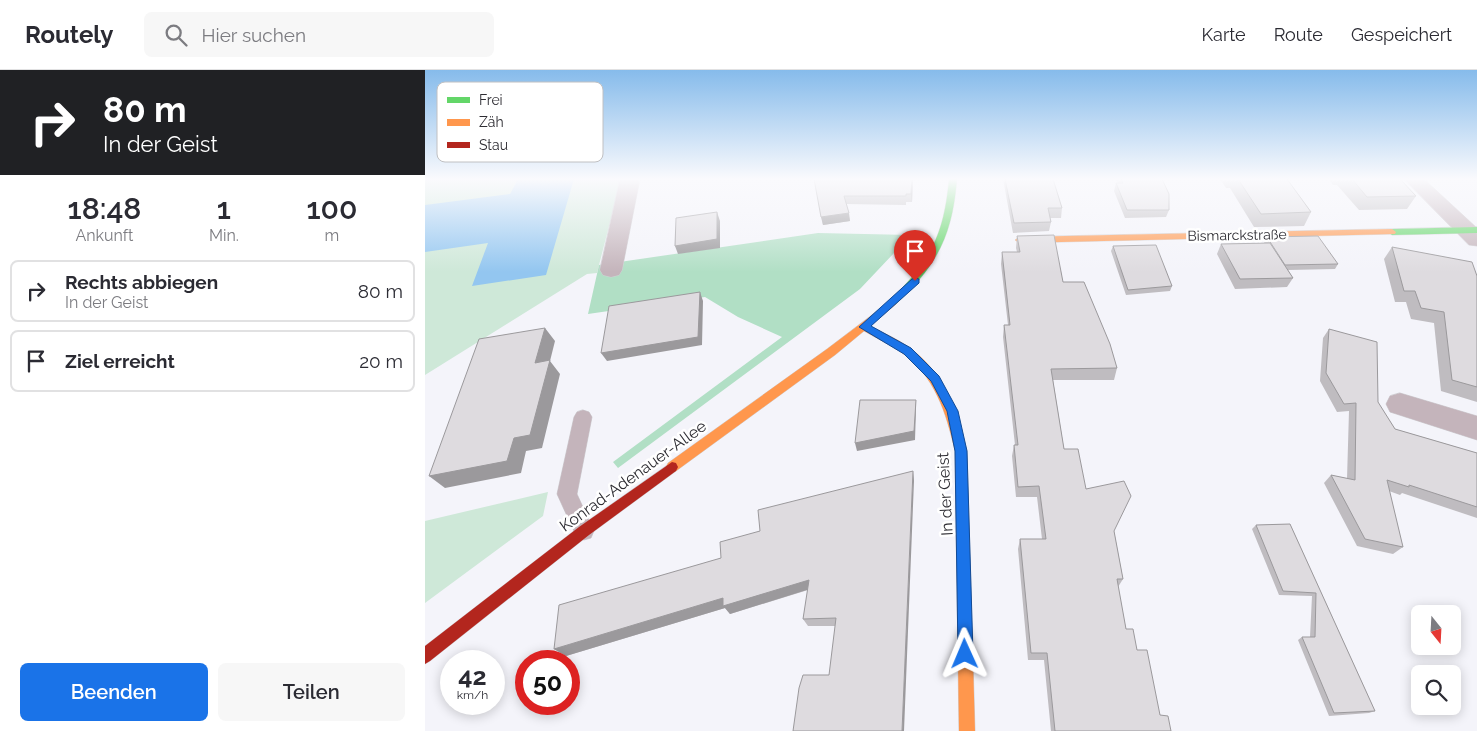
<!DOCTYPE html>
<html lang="de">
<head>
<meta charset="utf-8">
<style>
	body { margin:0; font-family:Raleway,sans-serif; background:#f7f7f7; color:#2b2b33; height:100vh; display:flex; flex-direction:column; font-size:19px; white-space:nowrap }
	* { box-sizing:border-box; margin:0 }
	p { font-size:16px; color:#7c7c81 }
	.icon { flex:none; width:28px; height:28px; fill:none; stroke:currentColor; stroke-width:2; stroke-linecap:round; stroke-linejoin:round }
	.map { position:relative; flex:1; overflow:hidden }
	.side { display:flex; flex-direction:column; background:#fff; width:425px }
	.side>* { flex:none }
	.banner { background:#202124; color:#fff; overflow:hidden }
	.needle { width:32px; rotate:162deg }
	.fabs { position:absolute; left:986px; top:535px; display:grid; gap:10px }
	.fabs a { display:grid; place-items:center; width:50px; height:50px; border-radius:8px; background:#fff; box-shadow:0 2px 12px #0003; font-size:25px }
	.speed { position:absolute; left:15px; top:580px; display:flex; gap:10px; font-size:25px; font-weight:700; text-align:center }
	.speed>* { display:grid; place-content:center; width:65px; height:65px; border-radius:50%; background:#fff; box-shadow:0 2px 12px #0003; line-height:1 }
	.speed small { font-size:12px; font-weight:400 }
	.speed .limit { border:8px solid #d22; background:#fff; color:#111 }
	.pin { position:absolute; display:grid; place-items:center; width:42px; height:42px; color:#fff; margin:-51px -21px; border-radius:50% 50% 50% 0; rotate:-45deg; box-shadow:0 0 5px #0007 }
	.pin .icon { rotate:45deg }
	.me { position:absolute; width:55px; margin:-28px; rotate:359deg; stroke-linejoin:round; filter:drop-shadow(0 0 4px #0008) }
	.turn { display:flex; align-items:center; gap:18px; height:105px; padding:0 20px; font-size:22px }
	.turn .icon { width:65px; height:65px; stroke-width:2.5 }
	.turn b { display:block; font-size:35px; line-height:42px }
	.eta { display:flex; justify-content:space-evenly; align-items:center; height:85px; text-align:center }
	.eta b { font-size:30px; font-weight:600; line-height:35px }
	.primary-button { display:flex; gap:10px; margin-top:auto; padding:10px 20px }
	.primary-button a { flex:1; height:58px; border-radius:8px; background:#1a73e8; color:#fff; font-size:20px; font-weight:600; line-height:58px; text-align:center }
	.primary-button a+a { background:#f7f7f7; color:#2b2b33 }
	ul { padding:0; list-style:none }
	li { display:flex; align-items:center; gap:15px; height:62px; margin:0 10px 8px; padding:0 10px; border:2px solid #e1e1e2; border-radius:8px }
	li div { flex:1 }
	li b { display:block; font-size:19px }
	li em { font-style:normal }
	header { display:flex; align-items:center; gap:30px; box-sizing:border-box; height:70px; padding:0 25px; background:#fff; border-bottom:1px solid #e1e1e2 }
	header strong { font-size:24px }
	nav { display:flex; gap:28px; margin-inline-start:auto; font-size:18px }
	.search { width:350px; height:45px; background:#f7f7f7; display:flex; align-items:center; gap:12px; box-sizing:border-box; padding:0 18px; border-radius:8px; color:#7c7c81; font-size:19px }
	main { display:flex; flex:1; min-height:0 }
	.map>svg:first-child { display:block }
	.green { fill:#cee8d8 }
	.forest { fill:#b1dfc5 }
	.water { fill:#93c6f0 }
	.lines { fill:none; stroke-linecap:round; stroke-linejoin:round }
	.lane-casing { stroke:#d1d1d5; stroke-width:1 }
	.street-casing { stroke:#d1d1d5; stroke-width:1 }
	.fast-casing { stroke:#d1d1d5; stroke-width:1 }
	.slow-casing { stroke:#d1d1d5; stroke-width:1 }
	.jam-casing { stroke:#d1d1d5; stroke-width:1 }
	.lane { fill:#c4b4bb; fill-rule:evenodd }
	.street { fill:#c4b4bb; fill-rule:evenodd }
	.fast { fill:#63d668; fill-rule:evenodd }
	.slow { fill:#ff974d; fill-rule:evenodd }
	.jam { fill:#b3261e; fill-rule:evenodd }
	.wall { fill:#bfbcc0 }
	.shaded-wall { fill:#9b999c }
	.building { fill:#dedbdf; stroke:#9b999c }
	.route { fill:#1a73e8; stroke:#114b97 }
	.labels { text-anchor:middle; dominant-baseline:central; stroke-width:5; stroke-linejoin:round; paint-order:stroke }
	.far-street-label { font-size:14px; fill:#2e2d33; stroke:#fff }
	.street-label { font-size:16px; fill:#2e2d33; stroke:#fff }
	.key { fill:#fff; stroke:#c0c0c2; stroke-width:1 }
	.key-label { font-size:14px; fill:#2e2d33 }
</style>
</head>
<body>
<header>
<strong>Routely</strong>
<div class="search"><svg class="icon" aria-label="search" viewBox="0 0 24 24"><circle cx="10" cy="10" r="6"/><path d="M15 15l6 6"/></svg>Hier suchen</div>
<nav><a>Karte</a><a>Route</a><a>Gespeichert</a></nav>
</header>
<main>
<section class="side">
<div class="banner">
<div class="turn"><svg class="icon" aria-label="right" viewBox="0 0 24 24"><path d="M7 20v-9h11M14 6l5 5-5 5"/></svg><div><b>80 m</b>In der Geist</div></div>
</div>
<div class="eta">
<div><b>18:48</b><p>Ankunft</p></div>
<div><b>1</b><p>Min.</p></div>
<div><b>100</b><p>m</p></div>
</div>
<ul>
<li><svg class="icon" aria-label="right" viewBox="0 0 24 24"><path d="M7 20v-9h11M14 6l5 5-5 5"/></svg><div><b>Rechts abbiegen</b><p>In der Geist</p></div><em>80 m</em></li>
<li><svg class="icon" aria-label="arrive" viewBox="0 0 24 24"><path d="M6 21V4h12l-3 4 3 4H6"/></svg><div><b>Ziel erreicht</b></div><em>20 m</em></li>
</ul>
<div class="primary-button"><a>Beenden</a><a>Teilen</a></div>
</section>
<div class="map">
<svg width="1052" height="661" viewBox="0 0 1052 661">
	<rect width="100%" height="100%" fill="#f4f4fa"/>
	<path class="green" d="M 0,109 L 196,109 L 172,203 L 162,204 L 0,305 Z
		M 123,422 L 118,446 L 0,533 L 0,451 Z"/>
	<path class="forest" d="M 393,163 L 486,165 L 435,219 L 193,398 L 188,392 L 357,267 L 313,247 L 280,227 L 163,244 L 174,195 Z"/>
	<path class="water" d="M 93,109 L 149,109 L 121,205 L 47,216 L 63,173 L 0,182 L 0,135 L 85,124 Z"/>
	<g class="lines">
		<defs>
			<path id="lane" d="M 158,340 L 164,342 L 167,347 L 152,424 L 169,461 L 166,468 L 159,470 L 152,468 L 132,424 L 149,347 L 152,342 Z"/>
			<path id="street" d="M 195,109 L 215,109 L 197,200 L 194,205 L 186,207 L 178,205 L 175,200 Z
				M 979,109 L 999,109 L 1052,158 L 1052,176 L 1044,175 Z
				M 975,323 L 1052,346 L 1052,370 L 965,342 L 961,334 L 965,326 Z"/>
			<path id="fast" d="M 524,109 L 532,109 C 527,167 512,195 470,235 L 464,235 L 462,233 L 464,231 C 505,192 519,166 524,109 Z
				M 1052,157 L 1052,163 L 967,165 L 963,162 L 967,159 Z"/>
			<path id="slow" d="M 967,159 L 971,162 L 970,164 L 594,173 L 590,170 L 594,167 Z
				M 467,230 L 472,233 L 470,235 L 445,256 C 458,263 471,268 482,276 C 519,301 532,340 542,381 L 550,661 L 534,661 L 530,381 C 521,342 510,306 476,282 C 464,274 451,268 439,261 L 410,285 L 251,401 L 247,402 L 243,401 L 241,397 L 243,393 L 402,279 Z"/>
			<path id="jam" d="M 247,392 L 251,393 L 253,397 L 251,401 L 164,465 L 5,591 L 0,594 L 0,576 L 154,457 Z"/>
		</defs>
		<use href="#lane" class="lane-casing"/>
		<use href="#street" class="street-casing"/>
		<use href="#fast" class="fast-casing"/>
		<use href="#slow" class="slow-casing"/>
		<use href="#jam" class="jam-casing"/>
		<use href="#lane" class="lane"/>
		<use href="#street" class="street"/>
		<use href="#fast" class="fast"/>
		<use href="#slow" class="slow"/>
		<use href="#jam" class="jam"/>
	</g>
	<path class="wall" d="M 389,109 L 488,109 L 487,132 L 481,132 L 481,135 L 421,134 L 425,151 L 398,155 Z
		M 578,109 L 628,109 L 637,138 L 636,148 L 625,148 L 626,152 L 624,161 L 588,163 Z
		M 691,109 L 737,109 L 744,140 L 741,147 L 700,148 L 689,121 L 691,113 L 693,113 Z
		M 795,109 L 862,109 L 886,142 L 879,156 L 829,157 L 805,118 L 801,118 Z
		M 904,109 L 975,109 L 991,126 L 982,139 L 934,140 L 912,115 L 908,115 Z
		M 592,166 L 638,212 L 692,298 L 689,310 L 628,310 L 639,379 L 661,419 L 689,461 L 698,509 L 693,517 L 701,559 L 712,580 L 735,645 L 746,661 L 626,661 L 619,590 L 603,590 L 593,479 L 595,469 L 617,469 L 612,427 L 591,427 L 587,386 L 589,375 L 590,375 L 578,267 L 579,255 L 583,255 L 576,194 L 577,182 L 592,182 L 591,178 Z
		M 842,167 L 913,194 L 910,199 L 863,200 L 868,208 L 862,217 L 810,219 L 792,184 L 796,174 L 839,173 Z
		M 688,176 L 747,216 L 745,221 L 701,225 L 686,181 Z
		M 967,177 L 1052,206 L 1052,332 L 1016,321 L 1009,253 L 986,249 L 981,232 L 970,232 L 959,189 Z
		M 904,259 L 970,359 L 1052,383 L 1052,448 L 977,423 L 975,425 L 964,421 L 978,477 L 968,484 L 932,476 L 899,413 L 906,405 L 922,409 L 924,341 L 912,342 L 895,311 L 898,268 Z
		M 488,401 L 489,411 L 410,556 L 383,556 L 378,549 L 383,520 L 305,544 L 300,538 L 141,586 L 129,579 L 296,488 L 335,461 Z
		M 865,454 L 950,641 L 944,643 L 904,646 L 873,570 L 877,567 L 885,567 L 887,526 L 854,525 L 827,459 L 831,455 Z"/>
	<path class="shaded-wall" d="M 487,109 L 488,109 L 487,132 L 486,124 Z
		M 292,142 L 295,151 L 295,178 L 253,184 L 250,176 Z
		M 424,143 L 425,151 L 398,155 L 396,147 Z
		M 275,222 L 278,231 L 277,275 L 182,291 L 176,283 Z
		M 120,258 L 130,271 L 125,291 L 135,304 L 117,378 L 101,381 L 96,403 L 20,418 L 4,406 Z
		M 491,330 L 491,339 L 490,370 L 432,381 L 430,373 Z
		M 488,401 L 489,411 L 479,661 L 477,661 Z
		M 384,510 L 388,518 L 305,544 L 300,538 L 141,586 L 129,579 L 298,528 Z"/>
	<path class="building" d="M 389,109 L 487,109 L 486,124 L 481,124 L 481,126 L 419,126 L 424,143 L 396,147 Z
		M 580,109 L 628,109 L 637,138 L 623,138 L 626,152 L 589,153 Z
		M 696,109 L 737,109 L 744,124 L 744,140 L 702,140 L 691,113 L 698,113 Z
		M 813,109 L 862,109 L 886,142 L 836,144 Z
		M 927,109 L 975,109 L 991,126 L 942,127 Z
		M 292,142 L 292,169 L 250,176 L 251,148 Z
		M 629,165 L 638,212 L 659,212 L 685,274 L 692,298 L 626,299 L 639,379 L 653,379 L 661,419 L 699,411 L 706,426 L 689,461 L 698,509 L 692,509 L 701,559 L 708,559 L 712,580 L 722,580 L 735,645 L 743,646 L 746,661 L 630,661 L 622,583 L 606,583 L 595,469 L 621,469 L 614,416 L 593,417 L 589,375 L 593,375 L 579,255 L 585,255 L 577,182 L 595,182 L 592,166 Z
		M 893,166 L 913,194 L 860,195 L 842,167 Z
		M 845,173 L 868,208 L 815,209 L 796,174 Z
		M 731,175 L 747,216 L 703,220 L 688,176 Z
		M 967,177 L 1047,192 L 1052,206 L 1052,317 L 1027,310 L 1019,242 L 996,238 L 990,221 L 979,221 Z
		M 275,222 L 273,267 L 176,283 L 184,236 Z
		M 120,258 L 110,293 L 125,290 L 105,365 L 89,368 L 82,391 L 4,406 L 54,269 Z
		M 904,259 L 952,272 L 953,332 L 970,359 L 1052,383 L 1052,437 L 984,415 L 984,417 L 962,410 L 978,477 L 940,469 L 906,405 L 930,410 L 931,333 L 919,334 L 901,303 Z
		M 435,330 L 491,330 L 489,361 L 430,373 Z
		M 488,401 L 477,661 L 368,661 L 374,618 L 378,605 L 404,605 L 411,548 L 378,549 L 384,510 L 298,536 L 298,528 L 129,579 L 134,535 L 296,488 L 295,472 L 335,461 L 333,440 Z
		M 865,454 L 950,641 L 909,643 L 877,567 L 890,567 L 891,523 L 858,521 L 831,455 Z"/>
	<linearGradient id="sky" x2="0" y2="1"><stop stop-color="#86bbeb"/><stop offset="0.54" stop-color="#fafafd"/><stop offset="1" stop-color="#fafafd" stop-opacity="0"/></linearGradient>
	<rect width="1052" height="202" fill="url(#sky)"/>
	<path class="route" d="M 490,208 L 494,209 L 494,213 L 446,256 L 486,278 L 514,306 L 533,341 L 542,381 L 548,584 L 546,589 L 540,591 L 535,589 L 533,584 L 530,381 L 522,341 L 506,311 L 479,284 L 434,257 L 487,209 Z"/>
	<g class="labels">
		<g class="far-street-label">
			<text transform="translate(812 165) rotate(-1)">Bismarckstraße</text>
		</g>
		<g class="street-label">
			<text transform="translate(208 406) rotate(-36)">Konrad-Adenauer-Allee</text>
			<text transform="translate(520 424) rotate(-93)">In der Geist</text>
		</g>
	</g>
	<rect x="12" y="12" width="166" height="80" rx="8" class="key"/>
	<rect x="22" y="27" width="23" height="6" fill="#63d668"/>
	<rect x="22" y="49" width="23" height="7" fill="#ff974d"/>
	<rect x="22" y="72" width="23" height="6" fill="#b3261e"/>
	<g class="key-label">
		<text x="54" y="35">Frei</text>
		<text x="54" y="57">Zäh</text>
		<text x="54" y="80">Stau</text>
	</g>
</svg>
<div class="fabs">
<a><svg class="needle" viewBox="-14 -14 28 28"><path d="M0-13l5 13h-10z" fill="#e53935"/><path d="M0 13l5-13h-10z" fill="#7c7c81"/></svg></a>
<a><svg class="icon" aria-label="search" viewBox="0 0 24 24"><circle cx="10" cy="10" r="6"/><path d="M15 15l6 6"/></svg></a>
</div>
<div class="speed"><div>42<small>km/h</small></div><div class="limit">50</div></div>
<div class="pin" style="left:490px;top:211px;background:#d93025"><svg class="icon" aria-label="arrive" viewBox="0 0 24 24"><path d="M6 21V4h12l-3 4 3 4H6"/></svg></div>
<svg class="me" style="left:540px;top:584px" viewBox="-20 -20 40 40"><path d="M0-17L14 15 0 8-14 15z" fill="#1a73e8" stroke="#fff" stroke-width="4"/></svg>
</div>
</main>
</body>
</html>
